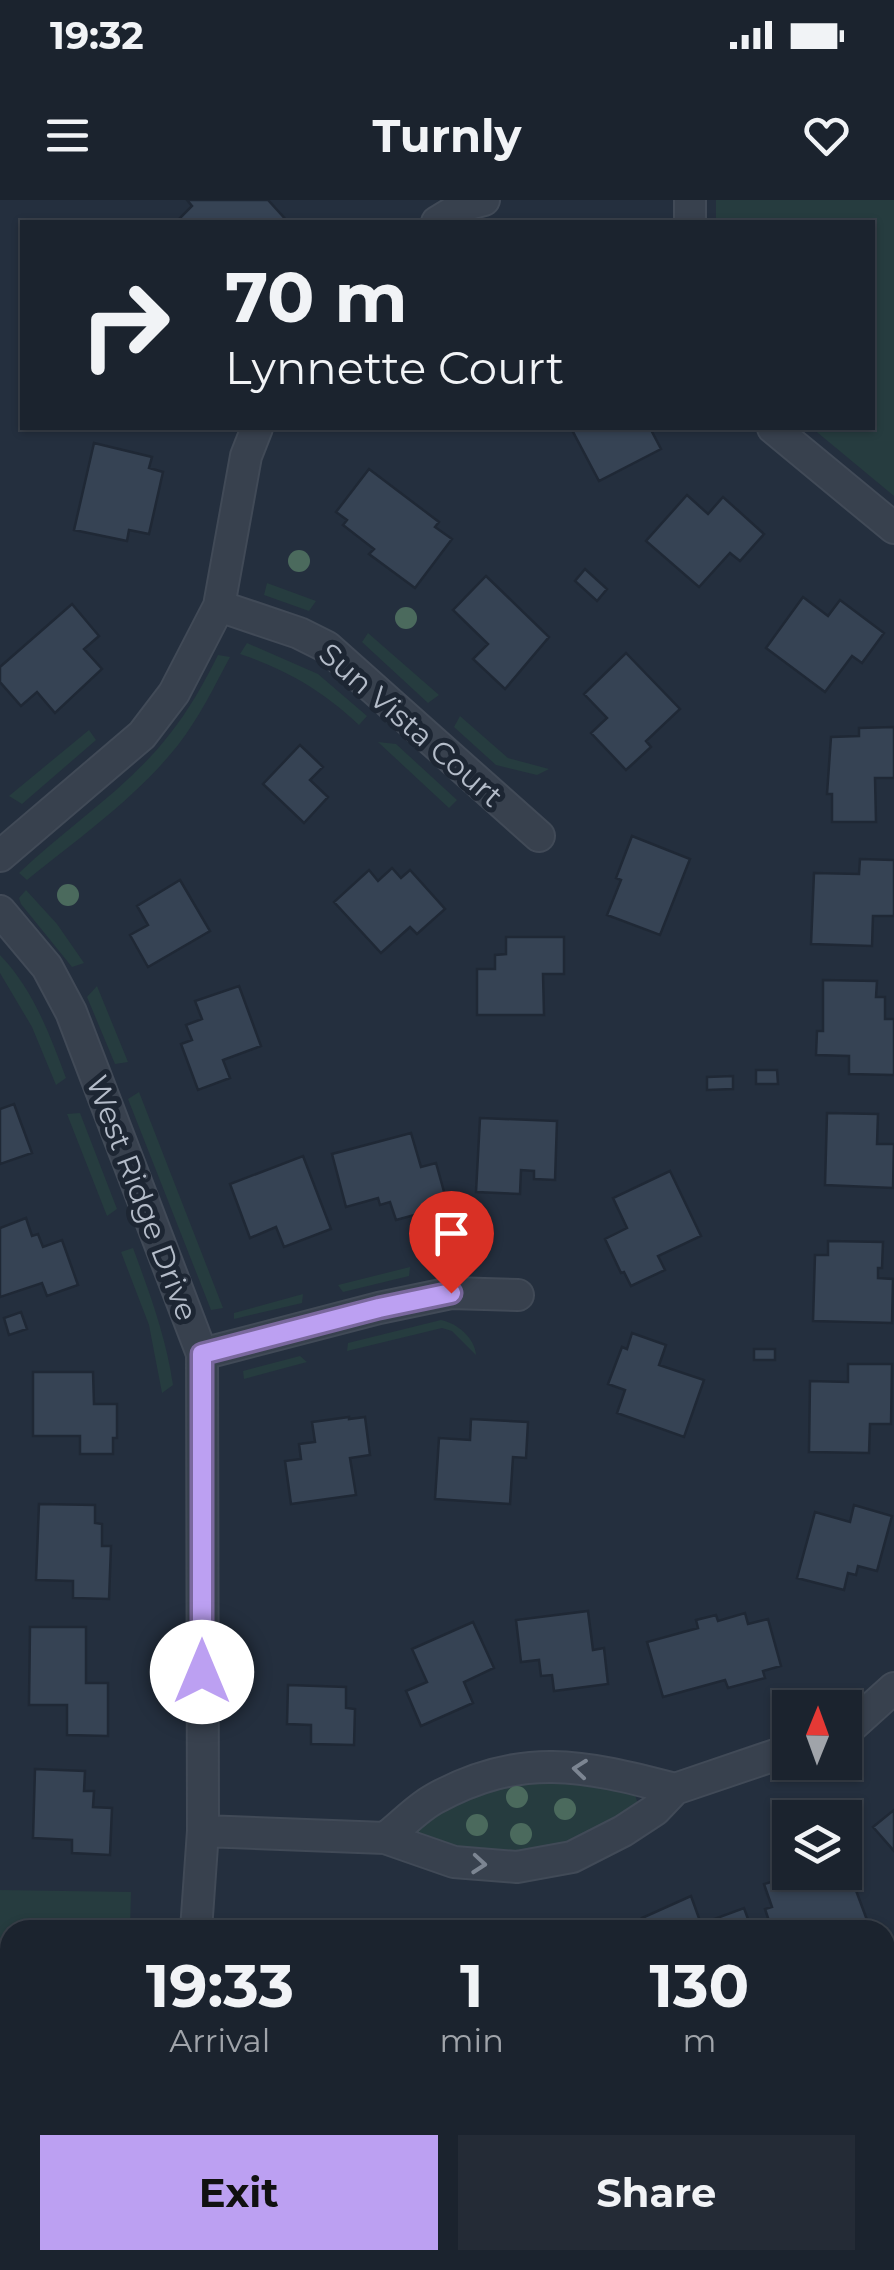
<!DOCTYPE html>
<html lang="en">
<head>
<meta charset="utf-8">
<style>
	body { margin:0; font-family:Montserrat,sans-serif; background:#242b36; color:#f1f3f6; height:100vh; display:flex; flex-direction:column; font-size:38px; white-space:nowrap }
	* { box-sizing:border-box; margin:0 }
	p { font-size:32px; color:#a0a4aa }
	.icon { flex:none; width:55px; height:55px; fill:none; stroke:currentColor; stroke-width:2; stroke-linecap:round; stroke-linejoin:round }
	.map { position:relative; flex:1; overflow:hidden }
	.sheet { position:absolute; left:0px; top:1720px; width:895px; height:350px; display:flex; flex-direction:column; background:#1b232e; border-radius:30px 30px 0 0; box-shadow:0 2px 8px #0004,0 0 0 2px #39404a }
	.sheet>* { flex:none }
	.hud { position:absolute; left:20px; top:20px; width:855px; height:210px; border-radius:0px; box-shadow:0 2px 8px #0004,0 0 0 2px #39404a; background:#1b232e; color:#f1f3f6; overflow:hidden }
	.needle { width:65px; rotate:1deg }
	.fabs { position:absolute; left:772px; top:1490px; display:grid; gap:20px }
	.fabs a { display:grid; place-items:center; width:90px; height:90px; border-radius:0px; background:#1b232e; box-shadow:0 2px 8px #0004,0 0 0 2px #39404a; font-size:50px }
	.pin { position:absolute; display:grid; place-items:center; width:85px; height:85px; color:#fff; margin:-102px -42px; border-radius:50% 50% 50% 0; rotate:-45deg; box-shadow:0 0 10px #0007 }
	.pin .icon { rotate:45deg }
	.me { position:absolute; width:110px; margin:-55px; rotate:0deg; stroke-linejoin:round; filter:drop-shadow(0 0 8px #0008) }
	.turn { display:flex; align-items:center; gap:35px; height:210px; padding:0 40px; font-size:45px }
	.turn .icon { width:130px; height:130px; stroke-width:2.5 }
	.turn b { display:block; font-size:70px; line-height:85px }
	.eta { display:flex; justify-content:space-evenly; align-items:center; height:170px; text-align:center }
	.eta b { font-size:60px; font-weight:700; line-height:70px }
	.button { display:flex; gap:20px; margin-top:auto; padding:20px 40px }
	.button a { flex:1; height:115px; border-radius:0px; background:#bca0f2; color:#111; font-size:40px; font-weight:700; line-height:115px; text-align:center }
	.button a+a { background:#242b36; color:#f1f3f6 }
	.status { display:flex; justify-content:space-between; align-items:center; height:70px; padding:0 50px; background:#1b232e; direction:ltr }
	.status svg { height:28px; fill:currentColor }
	header { display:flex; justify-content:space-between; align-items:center; height:130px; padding:0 40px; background:#1b232e; font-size:45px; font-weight:700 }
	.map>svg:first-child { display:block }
	.green { fill:#263c3f }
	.building { fill:#364354; stroke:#1f2835; stroke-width:2.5 }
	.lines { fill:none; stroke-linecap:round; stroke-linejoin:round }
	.minor-casing { stroke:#414a57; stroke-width:34 }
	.minor { stroke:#38414e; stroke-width:30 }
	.tree { fill:#4b6a5d }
	.oneway { stroke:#7c8592 }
	.route-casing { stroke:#7a689d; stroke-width:25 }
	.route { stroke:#bca0f2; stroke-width:18 }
	.labels { text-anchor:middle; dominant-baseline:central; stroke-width:10; stroke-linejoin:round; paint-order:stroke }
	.street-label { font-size:30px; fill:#b4bcc9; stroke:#1d2633 }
</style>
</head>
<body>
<div class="status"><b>19:32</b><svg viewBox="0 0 49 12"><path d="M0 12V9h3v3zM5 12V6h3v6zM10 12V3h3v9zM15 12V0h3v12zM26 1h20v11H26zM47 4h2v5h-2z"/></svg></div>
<header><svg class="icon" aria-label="menu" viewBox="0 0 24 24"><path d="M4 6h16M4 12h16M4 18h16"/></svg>Turnly<svg class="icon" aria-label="heart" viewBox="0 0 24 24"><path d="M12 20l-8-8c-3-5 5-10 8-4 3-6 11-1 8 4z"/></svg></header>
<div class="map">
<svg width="894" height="2070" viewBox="0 0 894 2070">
	<rect width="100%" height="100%" fill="#242f3e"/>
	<path class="green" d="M 716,0 L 894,0 L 894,296 L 812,228 L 872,228 L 872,22 L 716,22 Z
		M 267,383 L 316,401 L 309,411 L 264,395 Z
		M 368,433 L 439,495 L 428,503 L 362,442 Z
		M 247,443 L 318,474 L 367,516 L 359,525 C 323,491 287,470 240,454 Z
		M 218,455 L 230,457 C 214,487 199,518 178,545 C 137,597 79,638 27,680 L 19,673 C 68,626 127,589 169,535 C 189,510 204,483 218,455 Z
		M 460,516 L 508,558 L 549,569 L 537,575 L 496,565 L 454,527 Z
		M 89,530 L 96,540 L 22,604 L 9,596 Z
		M 378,542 L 396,544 L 457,600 L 449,608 Z
		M 26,690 L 57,724 L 84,763 L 72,767 L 21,704 L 19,698 Z
		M 0,755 C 33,789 50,835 66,878 L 56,885 L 32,827 L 0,773 Z
		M 97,786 L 128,862 L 115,864 L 87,797 Z
		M 139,892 L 223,1108 L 211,1110 L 128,899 Z
		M 80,913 L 117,1009 L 107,1016 L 67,914 Z
		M 133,1048 C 150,1094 166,1137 173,1185 L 162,1193 L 149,1125 L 121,1052 Z
		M 410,1067 L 409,1076 L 343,1092 L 338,1085 Z
		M 303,1094 L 302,1103 L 234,1119 L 234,1113 Z
		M 441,1120 C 457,1123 475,1138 476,1155 L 452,1131 L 442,1128 L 347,1151 L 348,1143 Z
		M 300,1156 L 307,1162 L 244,1179 L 243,1171 Z
		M 559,1579 L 634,1592 L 638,1604 C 618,1616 598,1630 576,1640 C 525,1662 473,1653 422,1638 L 417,1632 L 421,1624 L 487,1588 Z
		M 0,1690 L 131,1692 L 130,1730 L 10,1730 L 10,1864 L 0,1863 Z"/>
	<path class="building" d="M 187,0 L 268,0 L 288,22 L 176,22 L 192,6 Z
		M 571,228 L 650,228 L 661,249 L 599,281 Z
		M 94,243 L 152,257 L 149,268 L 163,272 L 149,334 L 129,330 L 127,341 L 74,330 Z
		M 369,269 L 439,322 L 435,327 L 452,339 L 415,388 L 369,354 L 374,349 L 343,325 L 347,320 L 336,312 Z
		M 687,295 L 708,314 L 723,297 L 764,334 L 740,361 L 730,353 L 699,387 L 646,341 Z
		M 585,369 L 607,389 L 597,401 L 575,381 Z
		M 486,376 L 549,437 L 505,489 L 473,459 L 488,444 L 453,410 Z
		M 803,397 L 828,416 L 840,400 L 884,433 L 862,463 L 852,456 L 825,492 L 766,448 Z
		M 72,404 L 99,436 L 84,449 L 102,469 L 55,513 L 37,492 L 21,506 L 0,482 L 0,467 Z
		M 626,453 L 680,509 L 646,541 L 651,547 L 626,570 L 591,533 L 607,518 L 584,494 Z
		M 894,527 L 894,578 L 875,578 L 876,622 L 832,622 L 832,594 L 827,594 L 831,537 L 859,536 L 859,528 Z
		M 300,545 L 323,567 L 310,580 L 328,597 L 304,623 L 263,584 Z
		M 632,636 L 690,659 L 660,735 L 607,715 L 621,680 L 616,678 Z
		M 860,659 L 894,660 L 894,716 L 873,716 L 872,746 L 811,744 L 814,673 L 859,674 Z
		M 392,668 L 401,678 L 410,670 L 445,709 L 417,734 L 410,727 L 381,753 L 334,702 L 369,670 L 378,681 Z
		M 180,680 L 210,731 L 148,767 L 130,735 L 148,725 L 137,706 Z
		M 506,737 L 564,737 L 564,774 L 543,774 L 544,815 L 477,815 L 477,769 L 495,769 L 495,755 L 506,754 Z
		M 823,780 L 877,781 L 876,797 L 885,797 L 885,819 L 894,819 L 894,875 L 849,874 L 849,856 L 816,855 L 817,831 L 823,831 Z
		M 239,786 L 261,846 L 223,860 L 230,878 L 198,890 L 181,844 L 192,840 L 186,825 L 202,819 L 195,801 Z
		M 756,870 L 777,870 L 778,884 L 756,884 Z
		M 733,876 L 733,889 L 707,890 L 707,877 Z
		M 14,904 L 32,953 L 0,964 L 0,909 Z
		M 827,913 L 878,914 L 877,944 L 894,944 L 893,988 L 825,985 Z
		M 480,918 L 557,921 L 555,980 L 534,979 L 534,971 L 521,970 L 520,994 L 476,992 Z
		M 411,933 L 421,967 L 436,963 L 448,1006 L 396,1020 L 390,1002 L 380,1005 L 378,998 L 346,1007 L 332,954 Z
		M 303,956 L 331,1029 L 284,1047 L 276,1027 L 250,1038 L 230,984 Z
		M 670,971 L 701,1036 L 658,1056 L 665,1070 L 631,1086 L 624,1072 L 621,1073 L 605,1039 L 627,1028 L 613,998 Z
		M 26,1018 L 32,1036 L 38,1034 L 43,1047 L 62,1040 L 78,1085 L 47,1096 L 42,1083 L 0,1097 L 0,1028 Z
		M 828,1041 L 883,1042 L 882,1068 L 878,1068 L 878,1078 L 893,1079 L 892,1123 L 813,1121 L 815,1055 L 828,1055 Z
		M 21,1112 L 27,1129 L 9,1135 L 4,1118 Z
		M 632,1133 L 666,1145 L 659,1165 L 704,1180 L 684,1237 L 617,1213 L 625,1190 L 608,1184 L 622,1147 L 627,1149 Z
		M 754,1149 L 775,1149 L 775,1160 L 754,1160 Z
		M 848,1164 L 892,1164 L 891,1224 L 870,1224 L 869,1253 L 809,1252 L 810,1181 L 848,1182 Z
		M 33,1172 L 93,1172 L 94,1204 L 117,1204 L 117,1238 L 113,1238 L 113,1254 L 80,1254 L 80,1236 L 33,1236 Z
		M 349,1217 L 349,1219 L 365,1217 L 370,1255 L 350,1258 L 356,1295 L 291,1304 L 285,1261 L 301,1259 L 299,1244 L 315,1242 L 312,1222 Z
		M 471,1219 L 528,1222 L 526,1258 L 513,1257 L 510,1304 L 435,1299 L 439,1238 L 470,1240 Z
		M 39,1304 L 95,1305 L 95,1323 L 102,1324 L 102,1346 L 111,1346 L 109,1399 L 73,1398 L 73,1381 L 36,1380 Z
		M 854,1305 L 892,1316 L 877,1371 L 858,1366 L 856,1375 L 848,1373 L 844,1390 L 797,1378 L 815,1312 L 850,1322 Z
		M 588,1411 L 593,1450 L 604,1448 L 608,1484 L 554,1491 L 552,1475 L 541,1476 L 539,1460 L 521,1462 L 516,1420 Z
		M 745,1413 L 748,1424 L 768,1419 L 781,1466 L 763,1471 L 765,1478 L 728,1488 L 725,1480 L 663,1497 L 647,1442 L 698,1428 L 696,1420 L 716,1415 L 718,1421 Z
		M 473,1422 L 494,1468 L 464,1482 L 473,1503 L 421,1526 L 406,1491 L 427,1482 L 412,1449 Z
		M 30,1427 L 86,1427 L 86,1483 L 108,1483 L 108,1536 L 67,1535 L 67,1505 L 29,1505 Z
		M 288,1485 L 346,1487 L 346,1508 L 355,1509 L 354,1545 L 311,1544 L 311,1525 L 287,1524 Z
		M 35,1569 L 85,1571 L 84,1591 L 94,1591 L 93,1607 L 112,1608 L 110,1655 L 72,1653 L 72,1640 L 33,1638 Z
		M 894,1610 L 894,1651 L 873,1627 Z
		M 848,1633 L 862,1673 L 851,1677 L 867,1720 L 839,1730 L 772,1730 L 765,1709 L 772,1707 L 764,1684 L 775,1681 L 773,1675 L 790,1669 L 790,1672 L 845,1672 L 845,1634 Z
		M 691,1696 L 701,1724 L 744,1708 L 752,1730 L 646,1730 L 642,1718 Z"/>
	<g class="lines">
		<defs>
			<path id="minor" d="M 437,22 L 465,5 L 484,0
				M 690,22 L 690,0
				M 773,228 L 894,328
				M 219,406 L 299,433 L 327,447 L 539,636
				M 0,656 L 142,535 L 174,493 L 219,406 L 246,256 L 257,228
				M 0,711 L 47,767 L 71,812 L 202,1154 L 203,1631 L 196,1730
				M 202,1154 L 379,1108 L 451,1093 L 518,1095
				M 845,1532 L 894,1488
				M 203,1631 L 385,1638 L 454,1662 L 517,1667 L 572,1657 L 623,1631 L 655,1610 L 675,1589 L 790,1550
				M 385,1638 C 401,1626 416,1609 434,1599 C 521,1551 583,1565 675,1589
				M 0,1887 L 10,1887
				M 157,2070 L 158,2060"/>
		</defs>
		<use href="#minor" class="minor-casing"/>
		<use href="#minor" class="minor"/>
	</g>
	<g class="tree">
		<circle cx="299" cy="361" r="11"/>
		<circle cx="406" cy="418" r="11"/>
		<circle cx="68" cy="695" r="11"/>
		<circle cx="517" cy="1597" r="11"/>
		<circle cx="565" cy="1609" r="11"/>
		<circle cx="477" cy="1625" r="11"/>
		<circle cx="521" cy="1634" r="11"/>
	</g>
	<defs><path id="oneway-chevron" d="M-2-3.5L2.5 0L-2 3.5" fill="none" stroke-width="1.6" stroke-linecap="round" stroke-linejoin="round" transform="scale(2.5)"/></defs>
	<g class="oneway">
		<use href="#oneway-chevron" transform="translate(580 1569) rotate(-174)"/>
		<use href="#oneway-chevron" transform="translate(479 1664) rotate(5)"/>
	</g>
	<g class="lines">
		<defs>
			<path id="route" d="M 202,1472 L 202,1154 L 379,1108 L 451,1093"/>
		</defs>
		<use href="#route" class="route-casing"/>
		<use href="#route" class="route"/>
	</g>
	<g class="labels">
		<g class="street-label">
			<text transform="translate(411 525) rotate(41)">Sun Vista Court</text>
			<text transform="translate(142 998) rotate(69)">West Ridge Drive</text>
		</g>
	</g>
</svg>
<div class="fabs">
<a><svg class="needle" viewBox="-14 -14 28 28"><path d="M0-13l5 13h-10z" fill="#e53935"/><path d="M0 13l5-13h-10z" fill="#a0a4aa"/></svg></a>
<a><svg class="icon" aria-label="layers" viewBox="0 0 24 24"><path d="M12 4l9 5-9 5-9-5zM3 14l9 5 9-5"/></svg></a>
</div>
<div class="pin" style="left:451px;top:1093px;background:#d93025"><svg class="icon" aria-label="arrive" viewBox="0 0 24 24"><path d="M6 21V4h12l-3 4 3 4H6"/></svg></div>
<svg class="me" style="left:202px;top:1472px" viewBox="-20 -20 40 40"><circle r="19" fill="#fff"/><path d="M0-13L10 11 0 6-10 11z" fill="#bca0f2"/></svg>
<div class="hud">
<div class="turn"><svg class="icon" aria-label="right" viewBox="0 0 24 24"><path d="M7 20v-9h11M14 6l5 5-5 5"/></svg><div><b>70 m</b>Lynnette Court</div></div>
</div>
<section class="sheet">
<div class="eta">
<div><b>19:33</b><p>Arrival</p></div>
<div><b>1</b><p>min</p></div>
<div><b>130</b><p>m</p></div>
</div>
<div class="button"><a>Exit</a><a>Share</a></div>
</section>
</div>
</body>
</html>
